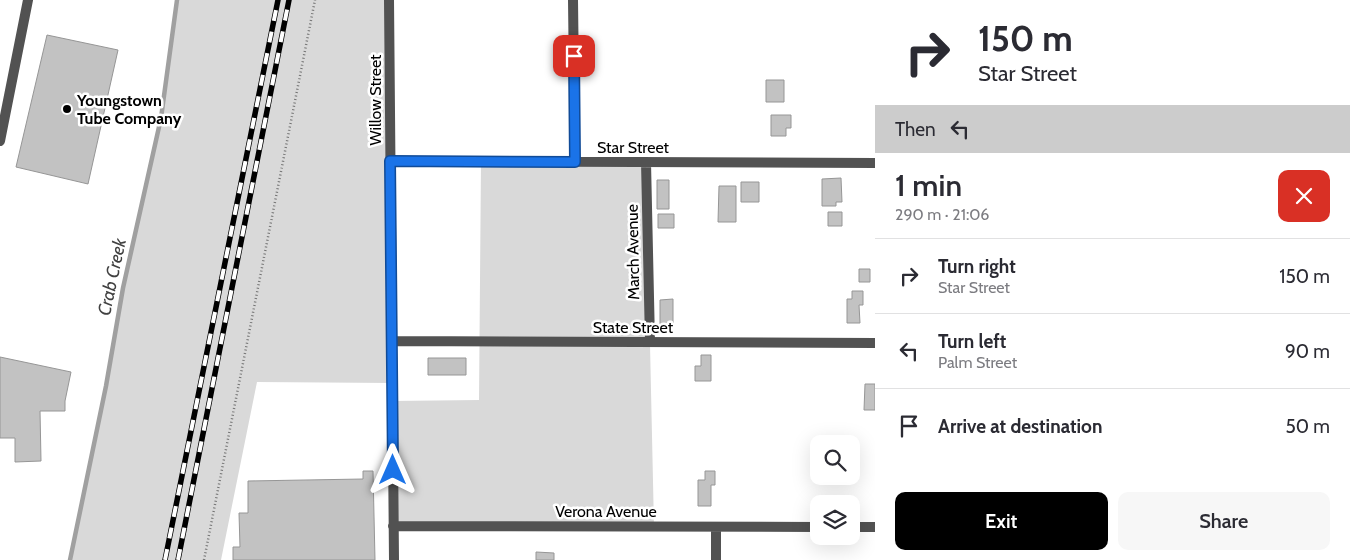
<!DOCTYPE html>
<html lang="en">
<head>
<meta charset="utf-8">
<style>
	body { margin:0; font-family:Cabin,sans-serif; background:#f7f7f7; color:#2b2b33; height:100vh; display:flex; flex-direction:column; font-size:19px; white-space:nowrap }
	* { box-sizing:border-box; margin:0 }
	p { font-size:16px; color:#7c7c81 }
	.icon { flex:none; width:28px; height:28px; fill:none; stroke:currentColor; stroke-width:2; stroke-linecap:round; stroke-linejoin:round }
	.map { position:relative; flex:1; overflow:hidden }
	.sheet { display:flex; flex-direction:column; background:#fff; width:475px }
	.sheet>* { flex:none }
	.top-card { background:#fff; color:#2b2b33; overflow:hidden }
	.buttons { position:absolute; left:810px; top:435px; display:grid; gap:10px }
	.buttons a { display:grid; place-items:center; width:50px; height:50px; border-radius:10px; background:#fff; box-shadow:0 5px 20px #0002; font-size:25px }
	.pin { position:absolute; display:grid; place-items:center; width:42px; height:42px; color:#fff; margin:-21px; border-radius:10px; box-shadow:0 2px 8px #0006 }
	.me { position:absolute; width:55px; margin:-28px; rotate:0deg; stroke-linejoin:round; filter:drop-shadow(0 0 4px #0008) }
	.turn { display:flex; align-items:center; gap:18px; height:105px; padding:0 20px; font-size:22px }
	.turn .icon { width:65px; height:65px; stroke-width:2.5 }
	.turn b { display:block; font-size:35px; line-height:42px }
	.then { display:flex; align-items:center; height:48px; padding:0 20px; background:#0003; gap:10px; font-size:19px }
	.round { display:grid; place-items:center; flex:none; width:52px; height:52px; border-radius:10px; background:#f7f7f7 }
	.headline { display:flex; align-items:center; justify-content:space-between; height:85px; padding:0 20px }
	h1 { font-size:30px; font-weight:600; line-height:38px }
	.button { display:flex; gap:10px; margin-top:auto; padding:10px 20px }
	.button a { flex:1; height:58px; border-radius:10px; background:#000; color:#fff; font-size:20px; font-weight:600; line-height:58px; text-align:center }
	.button a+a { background:#f7f7f7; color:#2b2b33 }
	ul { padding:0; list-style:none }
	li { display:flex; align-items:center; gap:15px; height:75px; padding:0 20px; border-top:1px solid #e1e1e2 }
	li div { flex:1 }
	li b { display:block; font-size:19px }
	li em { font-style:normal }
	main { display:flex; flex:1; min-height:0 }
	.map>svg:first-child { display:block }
	.green { fill:#d9d9d9 }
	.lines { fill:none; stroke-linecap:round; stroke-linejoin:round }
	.stream { stroke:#a0a0a0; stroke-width:4.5 }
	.building { fill:#c2c2c2; stroke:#969696 }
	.path { stroke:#747474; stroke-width:2.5; stroke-dasharray:1 2.5; stroke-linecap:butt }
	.minor { stroke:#525252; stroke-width:10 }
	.tertiary { stroke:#525252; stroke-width:10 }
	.rail-casing { stroke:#000; stroke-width:5.5 }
	.rail { stroke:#fff; stroke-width:4; stroke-dasharray:11; stroke-linecap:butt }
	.route-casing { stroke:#114b97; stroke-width:12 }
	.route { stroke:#1a73e8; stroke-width:9 }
	.poi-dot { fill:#000; stroke:#fff; stroke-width:2 }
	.labels { text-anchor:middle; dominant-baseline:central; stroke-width:5; stroke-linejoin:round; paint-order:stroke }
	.poi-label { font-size:16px; font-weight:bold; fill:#000; stroke:#fff; text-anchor:start }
	.street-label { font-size:16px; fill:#000; stroke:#fff }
	.water-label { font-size:18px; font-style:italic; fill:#414141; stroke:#fff }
</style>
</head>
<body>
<main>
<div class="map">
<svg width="875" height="560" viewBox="0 0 875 560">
	<rect width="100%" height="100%" fill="#fff"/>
	<path class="green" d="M 178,0 L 389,0 L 392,383 L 257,382 L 221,560 L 70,560 L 106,386 L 123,288 L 161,118 Z
		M 481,161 L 646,162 L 654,527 L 393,526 L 392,401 L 479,400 Z"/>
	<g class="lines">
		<path class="stream" d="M 70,560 L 106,386 L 123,288 L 161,118 L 177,0"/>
	</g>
	<path class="building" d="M 47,35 L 118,50 L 88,184 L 16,167 Z
		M 766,80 L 784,80 L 784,102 L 766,102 Z
		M 771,115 L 791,115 L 791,128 L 786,128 L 786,136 L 771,136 Z
		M 841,178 L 842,202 L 836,202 L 836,206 L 822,206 L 822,179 Z
		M 657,180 L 669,180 L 669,209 L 657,209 Z
		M 741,182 L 759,182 L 759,202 L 741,202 Z
		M 719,186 L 736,186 L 736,222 L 718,222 Z
		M 828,212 L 842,212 L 842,226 L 828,226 Z
		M 658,214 L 674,214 L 674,228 L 658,228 Z
		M 859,269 L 870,269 L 870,282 L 859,282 Z
		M 852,291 L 863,291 L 863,305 L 859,305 L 860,323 L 847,323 L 847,299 L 852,299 Z
		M 673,299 L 673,325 L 660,325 L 660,300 Z
		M 701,355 L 711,355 L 711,381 L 695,381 L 695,366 L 701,366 Z
		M 0,357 L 71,372 L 65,401 L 65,411 L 40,411 L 41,461 L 15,462 L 15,438 L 0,438 Z
		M 428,358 L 466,358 L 466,375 L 428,375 Z
		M 865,384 L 875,384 L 875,410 L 864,410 Z
		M 363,471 L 373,471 L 375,560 L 233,560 L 233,547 L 240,547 L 239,513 L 248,513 L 248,481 L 363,479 Z
		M 705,471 L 715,471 L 715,485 L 711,485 L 711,506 L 698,506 L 698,480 L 705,480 Z
		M 536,552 L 554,553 L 554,560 L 536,560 Z"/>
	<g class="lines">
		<path class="path" d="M 204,560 L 315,0"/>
		<path class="minor" d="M 389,0 L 394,560
			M 573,0 L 575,162
			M 390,161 L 875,163
			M 646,162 L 650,342
			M 392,341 L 875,343
			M 393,526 L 819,527
			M 716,527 L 716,560
			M 851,527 L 875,527"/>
		<path class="tertiary" d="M 0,141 L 28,0"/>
		<defs>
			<path id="rail" d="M 165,560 L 278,0
				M 178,560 L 289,0"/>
		</defs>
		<use href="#rail" class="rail-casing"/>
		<use href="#rail" class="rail"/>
	</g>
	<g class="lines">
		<defs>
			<path id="route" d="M 393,470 L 390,161 L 575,162 L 574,56"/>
		</defs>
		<use href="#route" class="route-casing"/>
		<use href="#route" class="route"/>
	</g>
	<circle class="poi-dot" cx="67" cy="109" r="5"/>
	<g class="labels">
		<g class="poi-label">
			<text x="77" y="100">Youngstown<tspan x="77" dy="18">Tube Company</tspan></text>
		</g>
		<g class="street-label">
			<text transform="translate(375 100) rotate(-90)">Willow Street</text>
			<text x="633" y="147">Star Street</text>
			<text transform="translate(633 252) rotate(-91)">March Avenue</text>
			<text x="633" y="327">State Street</text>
			<text x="606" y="511">Verona Avenue</text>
		</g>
		<g class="water-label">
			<text transform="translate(112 277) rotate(-78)">Crab Creek</text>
		</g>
	</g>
</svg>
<div class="buttons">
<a><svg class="icon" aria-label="search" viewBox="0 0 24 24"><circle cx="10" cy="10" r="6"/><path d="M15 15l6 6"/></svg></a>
<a><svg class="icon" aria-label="layers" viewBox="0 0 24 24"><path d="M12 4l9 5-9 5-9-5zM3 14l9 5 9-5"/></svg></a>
</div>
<div class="pin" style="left:574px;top:56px;background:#d93025"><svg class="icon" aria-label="arrive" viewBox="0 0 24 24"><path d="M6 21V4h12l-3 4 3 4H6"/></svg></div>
<svg class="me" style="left:393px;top:470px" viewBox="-20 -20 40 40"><path d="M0-17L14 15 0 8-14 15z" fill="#1a73e8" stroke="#fff" stroke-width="4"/></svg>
</div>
<section class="sheet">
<div class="top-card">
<div class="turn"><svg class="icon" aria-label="right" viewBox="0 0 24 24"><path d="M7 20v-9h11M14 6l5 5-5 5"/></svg><div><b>150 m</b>Star Street</div></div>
<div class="then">Then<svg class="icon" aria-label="left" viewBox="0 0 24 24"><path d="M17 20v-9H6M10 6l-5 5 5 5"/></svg></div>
</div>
<div class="headline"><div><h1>1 min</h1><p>290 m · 21:06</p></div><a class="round" style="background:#d93025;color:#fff"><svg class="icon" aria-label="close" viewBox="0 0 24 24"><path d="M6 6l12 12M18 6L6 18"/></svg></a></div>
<ul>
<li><svg class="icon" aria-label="right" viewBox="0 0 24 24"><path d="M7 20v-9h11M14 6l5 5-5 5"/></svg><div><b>Turn right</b><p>Star Street</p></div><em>150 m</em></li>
<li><svg class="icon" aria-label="left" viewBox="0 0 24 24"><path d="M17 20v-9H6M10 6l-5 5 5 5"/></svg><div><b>Turn left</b><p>Palm Street</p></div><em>90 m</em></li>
<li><svg class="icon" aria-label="arrive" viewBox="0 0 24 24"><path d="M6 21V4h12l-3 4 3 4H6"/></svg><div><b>Arrive at destination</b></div><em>50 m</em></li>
</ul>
<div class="button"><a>Exit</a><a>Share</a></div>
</section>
</main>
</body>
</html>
